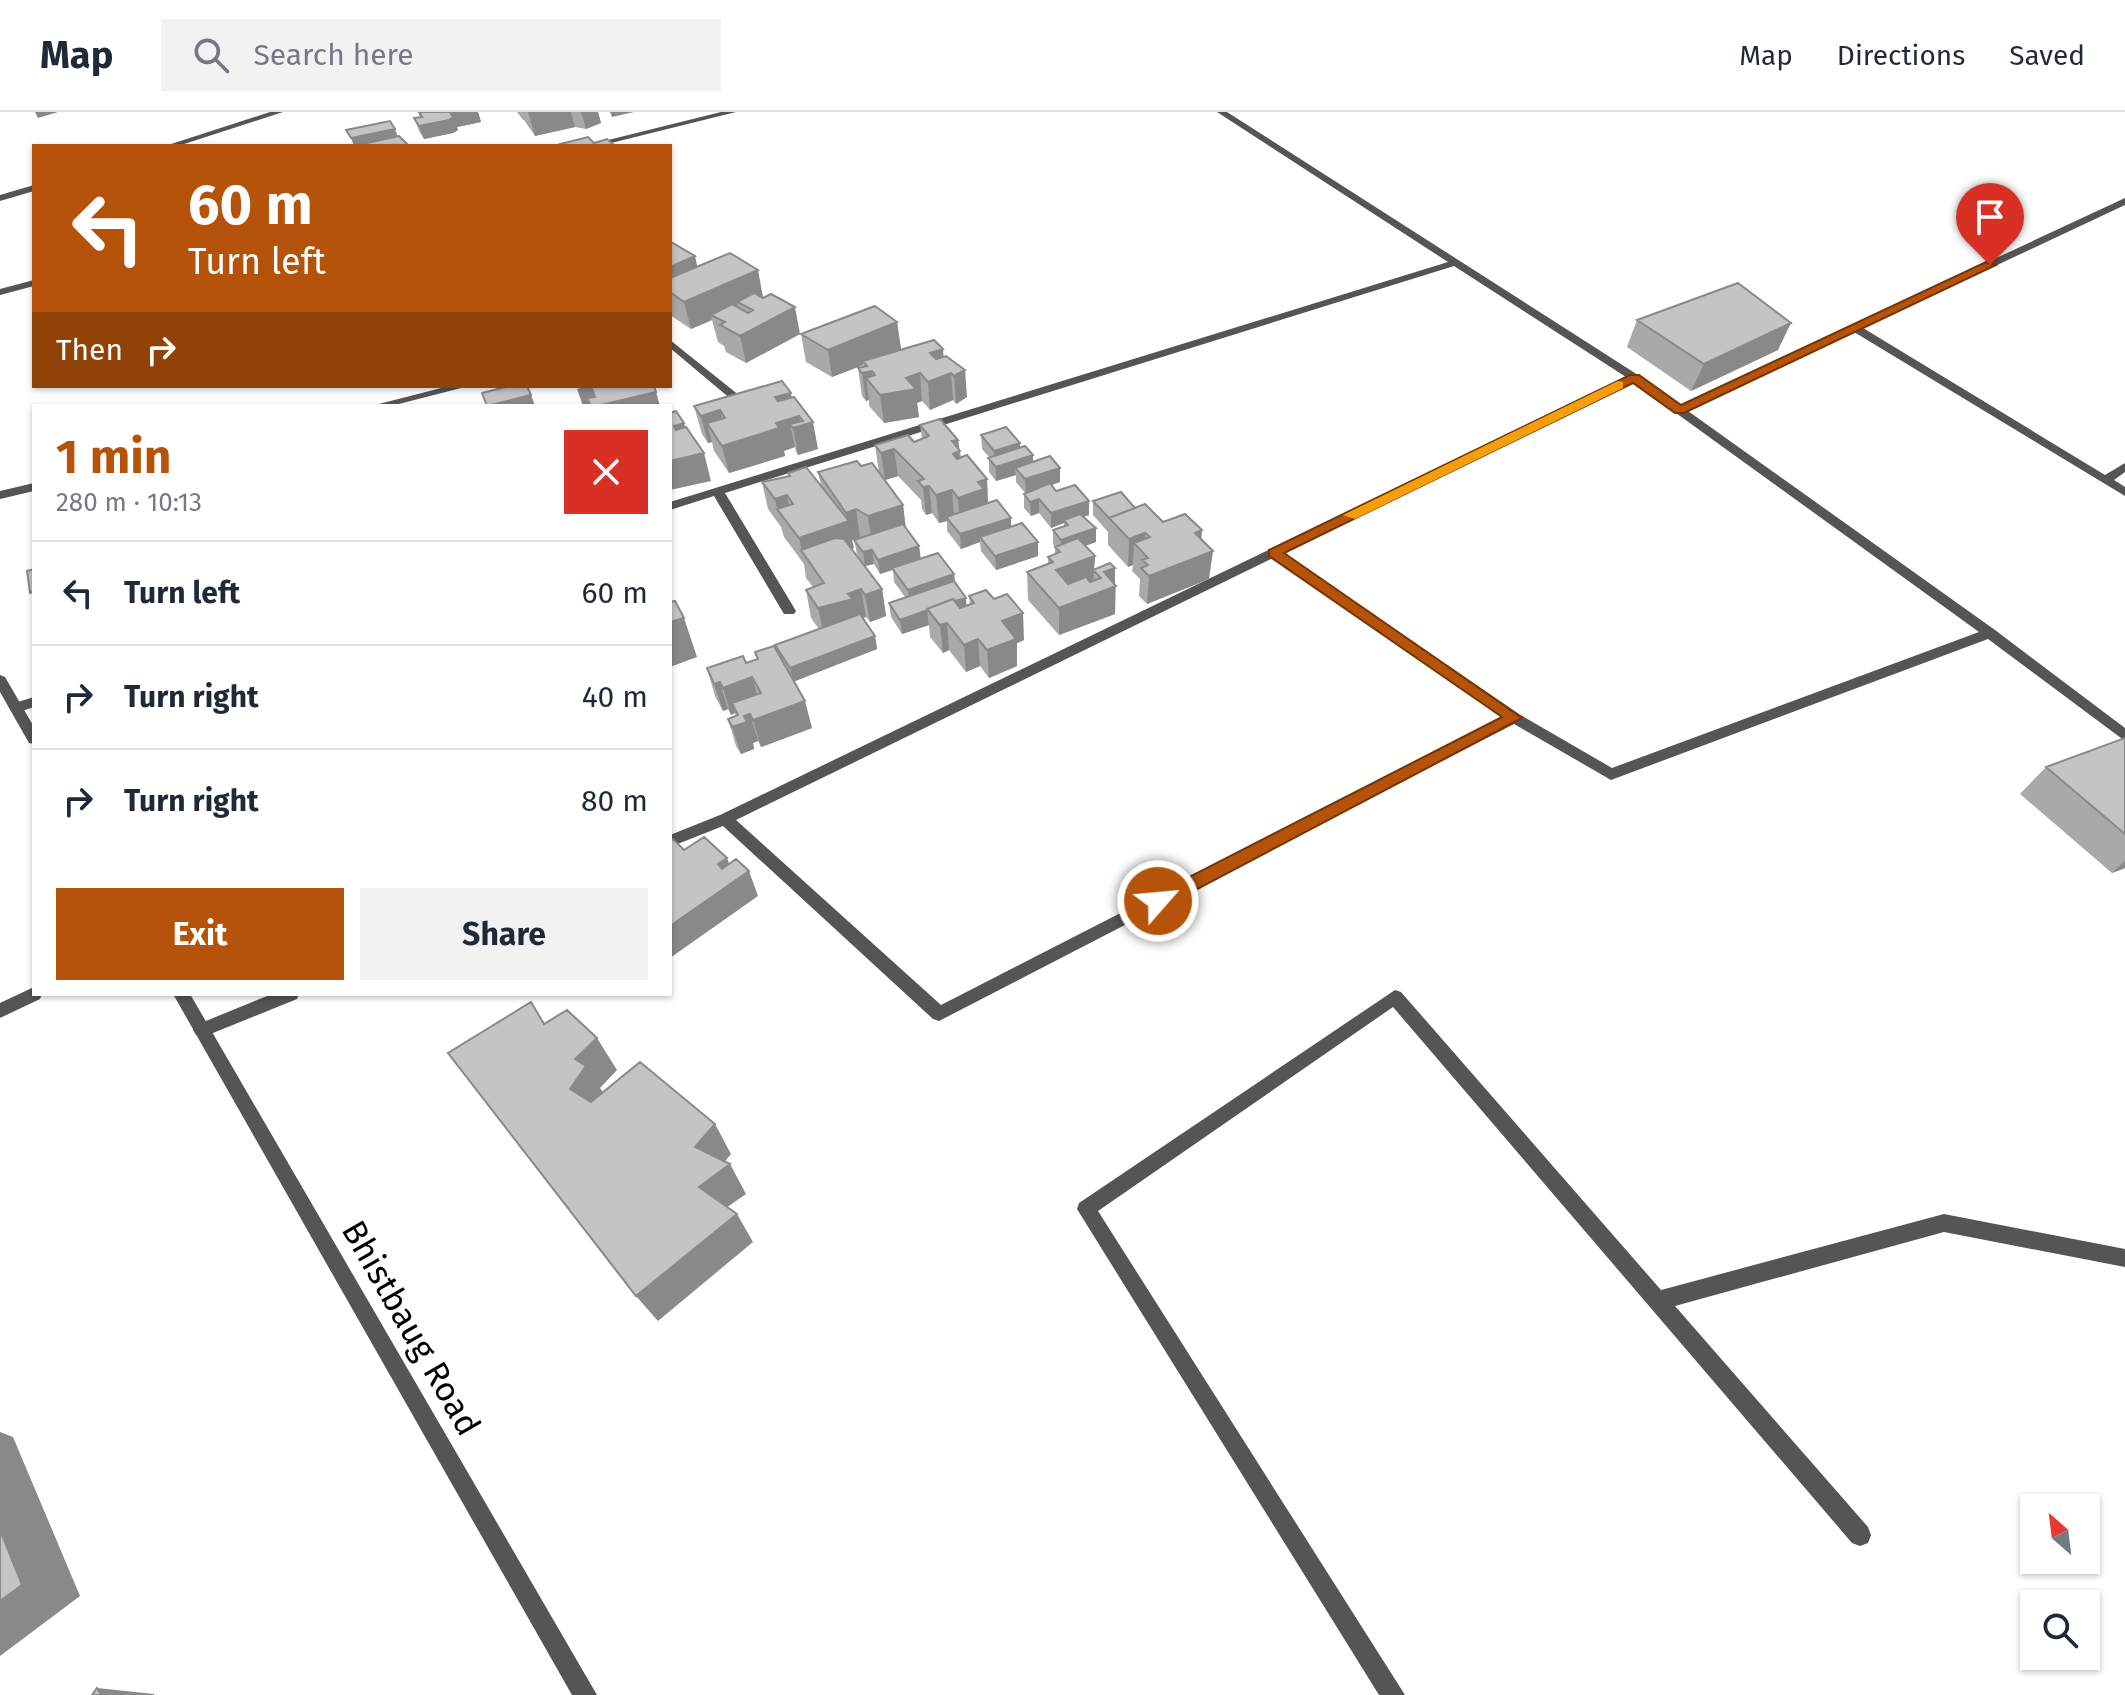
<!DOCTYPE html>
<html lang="en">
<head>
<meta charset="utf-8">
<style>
	body { margin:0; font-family:"Fira Sans",sans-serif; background:#f2f2f3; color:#1f2937; height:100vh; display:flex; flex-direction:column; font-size:30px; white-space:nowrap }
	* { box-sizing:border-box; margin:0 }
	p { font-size:26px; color:#747a83 }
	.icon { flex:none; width:44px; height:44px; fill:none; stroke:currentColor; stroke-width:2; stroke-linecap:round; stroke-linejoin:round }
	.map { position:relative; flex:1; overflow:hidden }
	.details { position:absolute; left:32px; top:292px; width:640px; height:592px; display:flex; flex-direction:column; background:#fff; border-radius:0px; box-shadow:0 2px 6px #0004 }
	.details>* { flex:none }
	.top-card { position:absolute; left:32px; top:32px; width:640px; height:244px; border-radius:0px; box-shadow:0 2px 6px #0004; background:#b45309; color:#fff; overflow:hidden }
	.needle { width:52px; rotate:332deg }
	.controls { position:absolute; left:2020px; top:1382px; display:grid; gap:16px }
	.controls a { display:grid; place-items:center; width:80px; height:80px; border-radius:0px; background:#fff; box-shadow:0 2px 6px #0004; font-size:40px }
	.pin { position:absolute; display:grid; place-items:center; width:68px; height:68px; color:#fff; margin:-82px -34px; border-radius:50% 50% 50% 0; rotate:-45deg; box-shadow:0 0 8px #0007 }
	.pin .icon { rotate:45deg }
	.me { position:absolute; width:88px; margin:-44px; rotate:63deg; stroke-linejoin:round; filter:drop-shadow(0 0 6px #0008) }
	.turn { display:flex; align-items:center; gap:28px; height:168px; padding:0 24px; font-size:36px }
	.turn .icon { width:104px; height:104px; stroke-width:2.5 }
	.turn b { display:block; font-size:56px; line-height:68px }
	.then { display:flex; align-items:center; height:76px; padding:0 24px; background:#0003; gap:16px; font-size:30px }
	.round { display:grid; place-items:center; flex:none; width:84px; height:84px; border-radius:0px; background:#f2f2f3 }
	.overview { display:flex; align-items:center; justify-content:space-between; height:136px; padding:0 24px }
	h1 { font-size:48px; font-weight:700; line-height:60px; color:#b45309 }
	.primary-button { display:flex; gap:16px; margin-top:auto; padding:16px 24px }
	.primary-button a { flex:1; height:92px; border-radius:0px; background:#b45309; color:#fff; font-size:32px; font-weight:700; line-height:92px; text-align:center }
	.primary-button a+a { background:#f2f2f3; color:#1f2937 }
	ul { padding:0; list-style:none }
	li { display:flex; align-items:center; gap:24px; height:104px; padding:0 24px; border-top:2px solid #e0e1e3 }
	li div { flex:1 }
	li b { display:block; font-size:30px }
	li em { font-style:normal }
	header { display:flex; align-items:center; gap:48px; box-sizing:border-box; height:112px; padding:0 40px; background:#fff; border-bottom:2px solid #e0e1e3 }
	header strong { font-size:38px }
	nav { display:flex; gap:44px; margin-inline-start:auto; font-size:28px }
	.search { width:560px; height:72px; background:#f2f2f3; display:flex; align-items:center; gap:20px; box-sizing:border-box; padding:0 28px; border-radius:0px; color:#747a83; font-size:30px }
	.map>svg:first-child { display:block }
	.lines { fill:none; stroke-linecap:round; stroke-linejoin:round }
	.minor { fill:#555; fill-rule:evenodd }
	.tertiary { fill:#555; fill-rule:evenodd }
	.wall { fill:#a9a9a9 }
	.shaded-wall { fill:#898989 }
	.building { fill:#c4c4c4; stroke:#898989; stroke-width:2 }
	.route { fill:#b45309; stroke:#753606; stroke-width:2 }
	.slow { fill:#f59e0b }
	.labels { text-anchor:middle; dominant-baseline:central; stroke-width:6; stroke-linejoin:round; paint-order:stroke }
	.near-street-label { font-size:34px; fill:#000; stroke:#fff }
</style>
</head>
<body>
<header>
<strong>Map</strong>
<div class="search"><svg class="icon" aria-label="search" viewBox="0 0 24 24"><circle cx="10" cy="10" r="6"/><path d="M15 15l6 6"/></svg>Search here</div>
<nav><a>Map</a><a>Directions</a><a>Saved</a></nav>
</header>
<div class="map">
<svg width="2125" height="1583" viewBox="0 0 2125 1583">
	<rect width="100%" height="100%" fill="#fff"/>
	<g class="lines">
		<path class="minor" d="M 270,0 L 283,0 L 178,34 L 165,34 Z
			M 721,0 L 736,0 L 599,34 L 584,34 Z
			M 1217,0 L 1227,0 L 1638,263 L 1681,293 L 2125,86 L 2125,93 L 1863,216 L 2105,363 L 2125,351 L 2125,360 L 2114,368 L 2125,375 L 2125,384 L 1854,220 L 1688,299 L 1995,518 L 2125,616 L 2125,629 L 1988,527 L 1611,668 L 1514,612 L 939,909 L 933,907 L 723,714 L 670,735 L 670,723 L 720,703 L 1626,265 L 1454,154 L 725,381 L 796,499 L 794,502 L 784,502 L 714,384 L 670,398 L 670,390 L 1448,150 ZM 1633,270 L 1979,520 L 1612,656 L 1519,602 L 1283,441 ZM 1273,446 L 1503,605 L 941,893 L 736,708 Z
			M 34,73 L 34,79 L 0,89 L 0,83 Z
			M 34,168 L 34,174 L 0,183 L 0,177 Z
			M 670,228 L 740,284 L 740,288 L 732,288 L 670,236 Z
			M 449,274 L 469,274 L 391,294 L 371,294 Z
			M 34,371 L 34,379 L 0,387 L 0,379 Z
			M 34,585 L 34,595 L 16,601 L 9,596 L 11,592 Z
			M 34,875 L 34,882 L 42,882 L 40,887 L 0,906 L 0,891 Z
			M 1395,878 L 1401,880 L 1661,1178 L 1944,1102 L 2125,1137 L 2125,1155 L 1944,1120 L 1675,1194 L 1868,1415 L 1871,1423 L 1868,1431 L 1860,1434 L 1852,1431 L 1393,895 L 1098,1099 L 1405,1583 L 1379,1583 L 1077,1097 L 1079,1091 Z
			M 272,882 L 299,882 L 297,887 L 208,923 L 202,925 L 196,923 L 193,918 L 196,913 Z"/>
		<path class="tertiary" d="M 0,563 L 5,565 L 34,615 L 34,632 L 29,631 L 0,580 Z
			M 173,882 L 190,882 L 597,1583 L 572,1583 Z"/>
	</g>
	<path class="wall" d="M 418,0 L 478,0 L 481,10 L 457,15 L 458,18 L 453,21 L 424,27 L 419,19 L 414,6 L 420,5 Z
		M 517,0 L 598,0 L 601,11 L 586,17 L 575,15 L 535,24 L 524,8 L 523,8 Z
		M 670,130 L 697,155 L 763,185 L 800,222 L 746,251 L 726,240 L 724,234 L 718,230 L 712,208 L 691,217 L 670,203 Z
		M 1637,208 L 1778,238 L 1691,279 L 1627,235 Z
		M 897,210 L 901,237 L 895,240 L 943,245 L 967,285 L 956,292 L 953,288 L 930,298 L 922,289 L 917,291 L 919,305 L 884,311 L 869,294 L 869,288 L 866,289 L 862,284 L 858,256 L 864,255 L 863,253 L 832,265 L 806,250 L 801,222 Z
		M 791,285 L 818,337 L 798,343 L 796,340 L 795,335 L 784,339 L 785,344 L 729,361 L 714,339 L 712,330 L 708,331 L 702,322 L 694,294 Z
		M 920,313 L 958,328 L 961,345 L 987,367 L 988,391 L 1011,406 L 1011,414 L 1038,430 L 1038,444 L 996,458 L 981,439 L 980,430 L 961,437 L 947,419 L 947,409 L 939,411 L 932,401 L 926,403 L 922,397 L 921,388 L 898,364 L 885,368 L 879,361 L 875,333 L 914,330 L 922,327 Z
		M 981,323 L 1020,335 L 1033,350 L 1060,370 L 1051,373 L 1056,379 L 1089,403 L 1083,405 L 1096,416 L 1096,430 L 1085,434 L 1095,444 L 1094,457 L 1116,474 L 1115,502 L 1059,523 L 1028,488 L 1027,460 L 1048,452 L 1048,445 L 1055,442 L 1055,435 L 1053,432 L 1053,418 L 1064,414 L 1064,411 L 1051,416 L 1039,401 L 1031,404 L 1024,396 L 1024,382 L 1025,381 L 1016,370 L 1016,363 L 996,369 L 989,360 L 989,345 L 982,337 Z
		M 861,354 L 903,393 L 906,416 L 919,434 L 920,447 L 954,462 L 955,472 L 966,486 L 966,494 L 970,493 L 969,484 L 1024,528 L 1017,531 L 1017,554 L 989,566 L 980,554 L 966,560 L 949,538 L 943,541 L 930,525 L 929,513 L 902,522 L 891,505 L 889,491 L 905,485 L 894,470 L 893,458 L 880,462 L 874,452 L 865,454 L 857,442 L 854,428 L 861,426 L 860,425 L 852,428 L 854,436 L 851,437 L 882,477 L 886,504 L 870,510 L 866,505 L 862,506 L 875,524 L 877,537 L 794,569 L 812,616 L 761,635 L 758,629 L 753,631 L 754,637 L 741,642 L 736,634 L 728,607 L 736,604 L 735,601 L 731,603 L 728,597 L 723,599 L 715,584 L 707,556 L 746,551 L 757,547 L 755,540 L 777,539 L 775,533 L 819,517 L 811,506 L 806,478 L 813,475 L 806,466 L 804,452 L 784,425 L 781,415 L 768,397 L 762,370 L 789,365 L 788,361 L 821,373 L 818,360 Z
		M 1093,389 L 1135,396 L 1201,428 L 1209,467 L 1147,492 L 1139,484 L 1140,467 L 1132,459 L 1133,453 L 1128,455 L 1108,433 L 1108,420 L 1093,403 Z
		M 2125,626 L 2125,756 L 2112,761 L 2020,682 L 2046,655 Z"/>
	<path class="shaded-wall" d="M 35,0 L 58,0 L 38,6 Z
		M 462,0 L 478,0 L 481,10 L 457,15 L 458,18 L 453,21 L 424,27 L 419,14 L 451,2 Z
		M 528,0 L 571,0 L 575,15 L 535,24 Z
		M 581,0 L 598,0 L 601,11 L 586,17 Z
		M 610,0 L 634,0 L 612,5 Z
		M 395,17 L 400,30 L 354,34 L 351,26 Z
		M 695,144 L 698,158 L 670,170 L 670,155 Z
		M 758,158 L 763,185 L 737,190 L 738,196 L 711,203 L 712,208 L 691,217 L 684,190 Z
		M 795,195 L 800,222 L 746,251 L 740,224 Z
		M 897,210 L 901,237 L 865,252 L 863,249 L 863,253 L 832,265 L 828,238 Z
		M 1791,211 L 1778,238 L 1691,279 L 1704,252 Z
		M 943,237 L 945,263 L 951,261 L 953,288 L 930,298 L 928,270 L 930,241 Z
		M 965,258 L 967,285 L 956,292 L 954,264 Z
		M 872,259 L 874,276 L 866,266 L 869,288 L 866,289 L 862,261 Z
		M 920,261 L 922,289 L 917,291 L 919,305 L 884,311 L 880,283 L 906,266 Z
		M 588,274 L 591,274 L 598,294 L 656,280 L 660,294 L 591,294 L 587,286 L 590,294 L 583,294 L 577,277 Z
		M 791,281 L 795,306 L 799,304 L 801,313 L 813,310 L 818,337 L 798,343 L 793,316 L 790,312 L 795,335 L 784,339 L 785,344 L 729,361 L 722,334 L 775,285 Z
		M 531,283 L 535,294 L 487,294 Z
		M 720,298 L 727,326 L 707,311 L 712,330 L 708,331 L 701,304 Z
		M 684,311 L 692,339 L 674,314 Z
		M 958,328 L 962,367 L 955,370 L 952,329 Z
		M 1020,331 L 1020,345 L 995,353 L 994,339 Z
		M 894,337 L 898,364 L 885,368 L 881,341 Z
		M 704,341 L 711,369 L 670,378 L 670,349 Z
		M 1033,343 L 1033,358 L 1015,356 L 1016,363 L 996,369 L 996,355 Z
		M 1060,356 L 1060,370 L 1026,382 L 1025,367 Z
		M 987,367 L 988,395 L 960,413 L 958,386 L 978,370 Z
		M 929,374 L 932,401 L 926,403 L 923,375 Z
		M 952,378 L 954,406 L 946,405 L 947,409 L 939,411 L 936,383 Z
		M 787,383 L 792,411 L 777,397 L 781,415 L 775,387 Z
		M 1039,387 L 1039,401 L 1031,404 L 1030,390 Z
		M 1089,389 L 1089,403 L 1066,411 L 1064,408 L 1064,411 L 1051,416 L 1051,401 Z
		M 903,393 L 906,421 L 872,432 L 868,404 Z
		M 856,397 L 860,425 L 852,428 L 854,436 L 810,452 L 802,439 L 799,426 L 847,409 L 846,401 Z
		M 1011,406 L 1011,420 L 980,425 L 980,430 L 961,437 L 960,422 Z
		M 1096,416 L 1096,430 L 1061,442 L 1061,428 Z
		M 1202,418 L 1200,444 L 1213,439 L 1209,467 L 1147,492 L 1149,464 L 1195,421 Z
		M 1145,421 L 1144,442 L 1134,431 L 1133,453 L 1128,455 L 1129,427 Z
		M 1038,430 L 1038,444 L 996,458 L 995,444 Z
		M 919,434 L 921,448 L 880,462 L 878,448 Z
		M 872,438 L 874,452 L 865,454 L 863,440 Z
		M 1095,444 L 1093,472 L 1056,486 L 1056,458 Z
		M 1115,456 L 1115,502 L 1059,523 L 1059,496 L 1103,479 L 1104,460 Z
		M 954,462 L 956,477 L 910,492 L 908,478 Z
		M 861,477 L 866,505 L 824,523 L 818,496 Z
		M 882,477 L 886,504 L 870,510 L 865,483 Z
		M 966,486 L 967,500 L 928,498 Z
		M 670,492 L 684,506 L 697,545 L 670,555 Z
		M 927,499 L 929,513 L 902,522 L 900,508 Z
		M 1023,501 L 1024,528 L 1017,531 L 1017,554 L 989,566 L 987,538 L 1002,509 Z
		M 947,511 L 949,538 L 943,541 L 940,513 Z
		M 875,524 L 877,537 L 793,570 L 790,556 Z
		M 978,527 L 980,554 L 966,560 L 964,533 Z
		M 752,565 L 760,593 L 732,591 L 735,601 L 731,603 L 723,576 Z
		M 720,570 L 728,597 L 723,599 L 714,572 Z
		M 805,589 L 812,616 L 761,635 L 753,608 Z
		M 750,602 L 758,629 L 753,631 L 754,637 L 741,642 L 732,615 L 744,604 Z
		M 727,746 L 735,769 L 749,759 L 758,784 L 670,846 L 670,814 L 718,752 Z
		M 2125,749 L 2125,756 L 2112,761 Z
		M 597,926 L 617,958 L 600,976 L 607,986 L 592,1009 L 570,977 L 575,947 Z
		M 715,1012 L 731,1042 L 712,1065 L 695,1035 Z
		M 730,1052 L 746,1082 L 716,1103 L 699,1075 Z
		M 737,1102 L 753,1130 L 658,1209 L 636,1184 Z
		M 0,1320 L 13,1325 L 80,1484 L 0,1544 Z
		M 97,1576 L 154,1582 L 154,1583 L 101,1583 Z"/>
	<path class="building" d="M 419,0 L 462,0 L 451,2 L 453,5 L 449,8 L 419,14 L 414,6 L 422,5 Z
		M 390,9 L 395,17 L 351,26 L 346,18 Z
		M 399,24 L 409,34 L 353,34 Z
		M 588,25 L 594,31 L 607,27 L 615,34 L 562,34 L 560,32 Z
		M 670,130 L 671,130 L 695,144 L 670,155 Z
		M 730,141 L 758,158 L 684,190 L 670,180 L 670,166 Z
		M 1738,171 L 1791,211 L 1704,252 L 1637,208 Z
		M 754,181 L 763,186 L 771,182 L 795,195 L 740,224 L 720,213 L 725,210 L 711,203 L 732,192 L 748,201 L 753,198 L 737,190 Z
		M 875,194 L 897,210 L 828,238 L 801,222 Z
		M 934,228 L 943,237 L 930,241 L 936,247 L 946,244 L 965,258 L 954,264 L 951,261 L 928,270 L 920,261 L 906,266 L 916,277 L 880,283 L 866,266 L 875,263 L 872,259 L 862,261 L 858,256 L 867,254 L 863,249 Z
		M 782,269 L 791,281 L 775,285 L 778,289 L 794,285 L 813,310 L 793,316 L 790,312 L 803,309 L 799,304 L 776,311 L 779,316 L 722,334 L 707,311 L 725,306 L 720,298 L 701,304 L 694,294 Z
		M 510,274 L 527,274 L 531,283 L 487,294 L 482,281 Z
		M 591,274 L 654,274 L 656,280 L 597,294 L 591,294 L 587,286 L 595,285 Z
		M 676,299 L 684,311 L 674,314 L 676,318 L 686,315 L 704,341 L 670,349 L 670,301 Z
		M 940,307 L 958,328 L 952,329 L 960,339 L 953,342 L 957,347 L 967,343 L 987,367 L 978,370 L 984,377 L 958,386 L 952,378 L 936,383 L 929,374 L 923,375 L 918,369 L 924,367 L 894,337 L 881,341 L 875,333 L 908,323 L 914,330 L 929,324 L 920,313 Z
		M 1006,315 L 1020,331 L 994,339 L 981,323 Z
		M 1025,334 L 1033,343 L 996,355 L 988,346 Z
		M 1050,344 L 1060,356 L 1025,367 L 1015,356 Z
		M 857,349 L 861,354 L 872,351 L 903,393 L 868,404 L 856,397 L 846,401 L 818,360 Z
		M 806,355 L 849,409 L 799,426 L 777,397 L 793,392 L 787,383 L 775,387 L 762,370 L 790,364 L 788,361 Z
		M 1050,371 L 1056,379 L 1075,373 L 1089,389 L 1051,401 L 1039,387 L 1030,390 L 1024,382 Z
		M 1121,380 L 1135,396 L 1109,406 L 1093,389 Z
		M 997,388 L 1011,406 L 960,422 L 946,405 Z
		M 1145,392 L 1163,410 L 1185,402 L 1202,418 L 1195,421 L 1213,439 L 1149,464 L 1141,456 L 1148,453 L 1142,448 L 1148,446 L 1134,431 L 1150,425 L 1145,421 L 1129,427 L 1109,406 Z
		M 1080,402 L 1096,416 L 1061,428 L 1053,418 L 1068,413 L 1064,408 Z
		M 1022,411 L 1038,430 L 995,444 L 980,425 Z
		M 903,412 L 919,434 L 878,448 L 872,438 L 863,440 L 854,428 Z
		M 835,426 L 844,427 L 882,477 L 865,483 L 861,477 L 848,482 L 853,487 L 818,496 L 806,478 L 824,471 L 801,438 Z
		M 1078,426 L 1095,444 L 1056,458 L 1068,472 L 1086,465 L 1090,470 L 1101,466 L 1093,458 L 1110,451 L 1115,456 L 1104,460 L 1116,474 L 1059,496 L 1027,460 L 1053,450 L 1048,445 L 1060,440 L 1055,435 Z
		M 938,441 L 954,462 L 908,478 L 892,456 Z
		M 34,457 L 34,487 L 33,480 L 30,481 L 27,459 Z
		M 954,469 L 966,486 L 955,489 L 953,487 L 927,497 L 928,498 L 900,508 L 889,491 Z
		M 986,478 L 994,487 L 1007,482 L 1023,501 L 1002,509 L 1016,527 L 987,538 L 978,527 L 964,533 L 947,511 L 940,513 L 927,497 L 953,487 L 960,496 L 974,491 L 969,484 Z
		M 675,489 L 684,506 L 670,510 L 670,490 Z
		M 860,502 L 875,524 L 790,556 L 775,533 Z
		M 774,534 L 805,589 L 753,608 L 750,602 L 744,604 L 747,610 L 732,615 L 728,607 L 738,603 L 732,591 L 761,581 L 752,565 L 723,576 L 720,570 L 714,572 L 707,556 L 743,544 L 746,551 L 758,547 L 755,540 Z
		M 2125,626 L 2125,722 L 2046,655 Z
		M 704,725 L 727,746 L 718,752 L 722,757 L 736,747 L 749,759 L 670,814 L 670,729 L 673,727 L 684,738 Z
		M 531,890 L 544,912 L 567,898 L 597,926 L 575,947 L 586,954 L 570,977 L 591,990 L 640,950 L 715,1012 L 695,1035 L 730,1052 L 699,1075 L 737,1102 L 636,1184 L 448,941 Z
		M 0,1418 L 22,1473 L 0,1489 Z
		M 97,1576 L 101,1583 L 92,1583 Z"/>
	<path class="route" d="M 1986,150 L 1996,153 L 1684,301 L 1675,301 L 1633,271 L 1284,441 L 1522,606 L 1165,794 L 1152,794 L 1152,784 L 1502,605 L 1269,444 L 1269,438 L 1630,263 L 1639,263 L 1681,293 Z"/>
	<path class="slow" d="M 1618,269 L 1623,270 L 1623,276 L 1355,407 L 1343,403 Z"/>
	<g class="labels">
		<g class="near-street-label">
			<text transform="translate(411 1216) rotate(60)">Bhistbaug Road</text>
		</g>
	</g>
</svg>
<div class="controls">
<a><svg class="needle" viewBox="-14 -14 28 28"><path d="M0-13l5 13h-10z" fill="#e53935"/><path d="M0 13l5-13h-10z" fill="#747a83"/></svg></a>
<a><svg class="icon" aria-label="search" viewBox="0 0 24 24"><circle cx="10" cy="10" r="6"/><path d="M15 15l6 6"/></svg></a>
</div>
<div class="pin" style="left:1990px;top:153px;background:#d93025"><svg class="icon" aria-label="arrive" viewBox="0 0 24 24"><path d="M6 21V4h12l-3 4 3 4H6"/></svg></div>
<svg class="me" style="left:1158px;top:789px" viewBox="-20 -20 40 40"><circle r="17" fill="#b45309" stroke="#fff" stroke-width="3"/><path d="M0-11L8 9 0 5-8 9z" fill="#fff"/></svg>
<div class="top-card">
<div class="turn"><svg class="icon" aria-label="left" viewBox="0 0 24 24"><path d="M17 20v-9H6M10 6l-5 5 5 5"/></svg><div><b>60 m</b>Turn left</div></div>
<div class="then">Then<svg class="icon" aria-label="right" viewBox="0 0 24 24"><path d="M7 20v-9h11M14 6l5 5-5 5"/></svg></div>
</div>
<section class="details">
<div class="overview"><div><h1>1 min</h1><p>280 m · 10:13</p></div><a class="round" style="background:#d93025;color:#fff"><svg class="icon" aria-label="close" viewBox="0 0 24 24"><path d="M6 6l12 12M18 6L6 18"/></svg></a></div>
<ul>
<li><svg class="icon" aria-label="left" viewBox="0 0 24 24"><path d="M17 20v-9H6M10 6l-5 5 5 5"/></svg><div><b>Turn left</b></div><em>60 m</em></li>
<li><svg class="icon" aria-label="right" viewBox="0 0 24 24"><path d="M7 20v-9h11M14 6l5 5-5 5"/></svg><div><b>Turn right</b></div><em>40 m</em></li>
<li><svg class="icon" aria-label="right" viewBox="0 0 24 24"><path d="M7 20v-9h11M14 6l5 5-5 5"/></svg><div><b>Turn right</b></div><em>80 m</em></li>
</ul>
<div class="primary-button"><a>Exit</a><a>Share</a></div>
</section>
</div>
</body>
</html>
